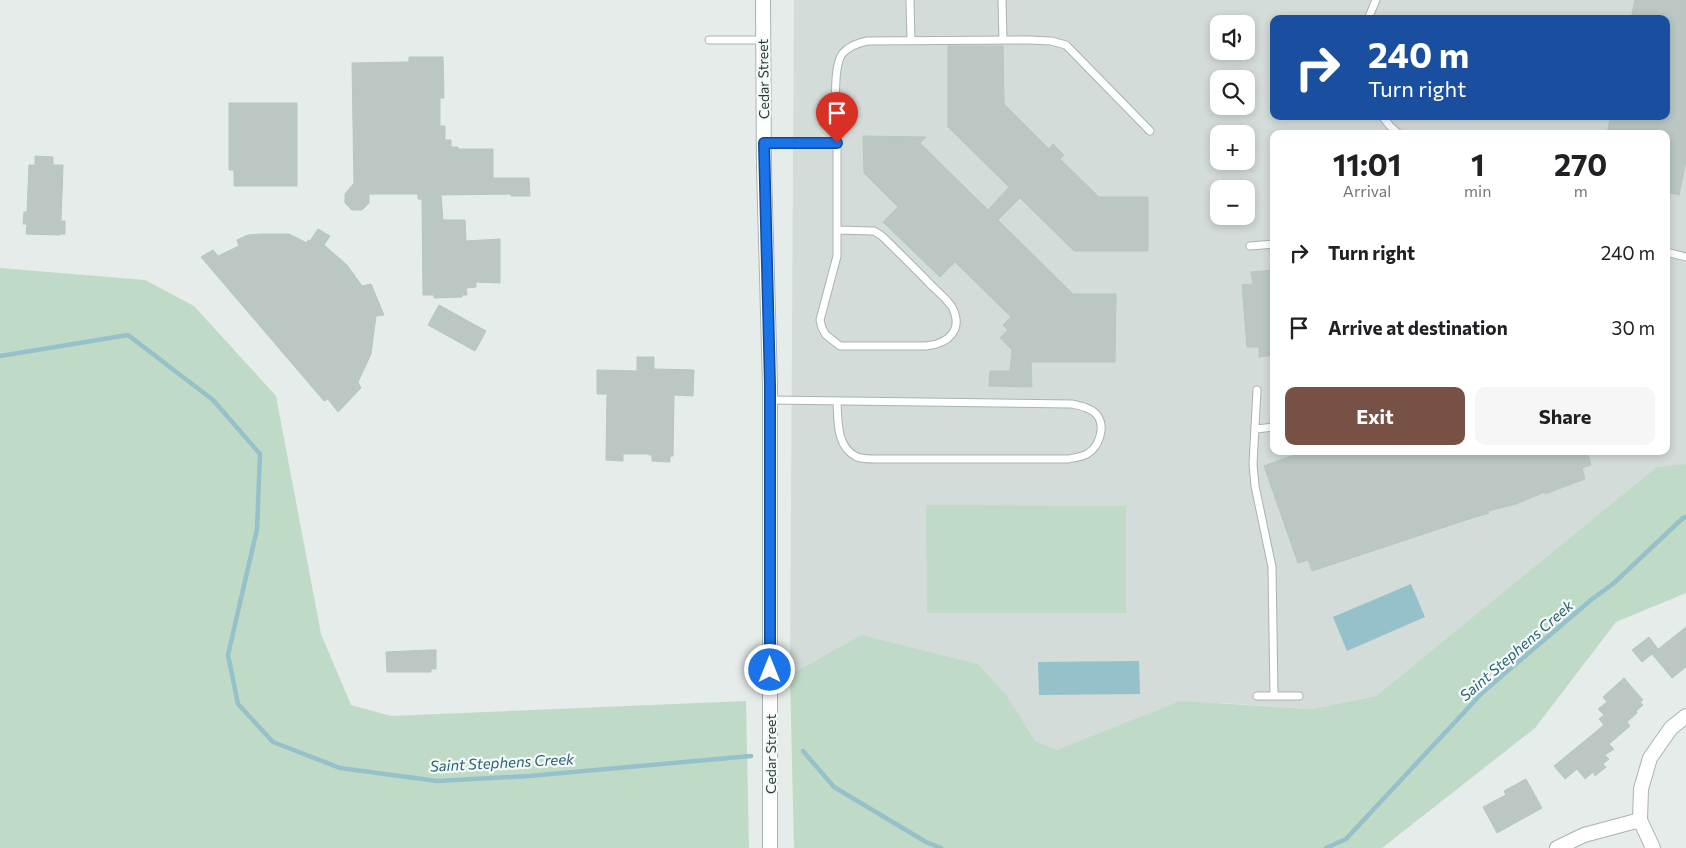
<!DOCTYPE html>
<html lang="en">
<head>
<meta charset="utf-8">
<style>
	body { margin:0; font-family:Commissioner,sans-serif; background:#f6f6f6; color:#202124; height:100vh; display:flex; flex-direction:column; font-size:19px; white-space:nowrap }
	* { box-sizing:border-box; margin:0 }
	p { font-size:16px; color:#757577 }
	.icon { flex:none; width:28px; height:28px; fill:none; stroke:currentColor; stroke-width:2; stroke-linecap:round; stroke-linejoin:round }
	.map { position:relative; flex:1; overflow:hidden }
	.drawer { position:absolute; left:1270px; top:130px; width:400px; height:325px; display:flex; flex-direction:column; background:#fff; border-radius:10px; box-shadow:0 2px 8px #0003 }
	.drawer>* { flex:none }
	.banner { position:absolute; left:1270px; top:15px; width:400px; height:105px; border-radius:10px; box-shadow:0 2px 8px #0003; background:#1a4fa0; color:#fff; overflow:hidden }
	.tools { position:absolute; left:1210px; top:15px; display:grid; gap:10px }
	.tools a { display:grid; place-items:center; width:45px; height:45px; border-radius:10px; background:#fff; box-shadow:0 2px 8px #0003; font-size:25px }
	.pin { position:absolute; display:grid; place-items:center; width:42px; height:42px; color:#fff; margin:-51px -21px; border-radius:50% 50% 50% 0; rotate:-45deg; box-shadow:0 0 5px #0007 }
	.pin .icon { rotate:45deg }
	.me { position:absolute; width:55px; margin:-28px; rotate:0deg; stroke-linejoin:round; filter:drop-shadow(0 0 4px #0008) }
	.turn { display:flex; align-items:center; gap:18px; height:105px; padding:0 15px; font-size:22px }
	.turn .icon { width:65px; height:65px; stroke-width:2.5 }
	.turn b { display:block; font-size:35px; line-height:42px }
	.eta { display:flex; justify-content:space-evenly; align-items:center; height:85px; text-align:center }
	.eta b { font-size:30px; font-weight:700; line-height:35px }
	.primary-button { display:flex; gap:10px; margin-top:auto; padding:10px 15px }
	.primary-button a { flex:1; height:58px; border-radius:10px; background:#775145; color:#fff; font-size:20px; font-weight:700; line-height:58px; text-align:center }
	.primary-button a+a { background:#f6f6f6; color:#202124 }
	ul { padding:0; list-style:none }
	li { display:flex; align-items:center; gap:15px; height:75px; padding:0 15px }
	li div { flex:1 }
	li b { display:block; font-size:19px }
	li em { font-style:normal }
	.map>svg:first-child { display:block }
	.built { fill:#d3dcd8; fill-rule:evenodd }
	.green { fill:#c0dac8 }
	.water { fill:#94c1ca }
	.lines { fill:none; stroke-linecap:round; stroke-linejoin:round }
	.stream { stroke:#94c1ca; stroke-width:4.5 }
	.building { fill:#bac7c2; stroke:#b8c5c0 }
	.lane-casing { stroke:#a8b4b0; stroke-width:9 }
	.street-casing { stroke:#a8b4b0; stroke-width:16 }
	.lane { stroke:#fff; stroke-width:7 }
	.street { stroke:#fff; stroke-width:14 }
	.route-casing { stroke:#114b97; stroke-width:12 }
	.route { stroke:#1a73e8; stroke-width:9 }
	.labels { text-anchor:middle; dominant-baseline:central; stroke-width:4.5; stroke-linejoin:round; paint-order:stroke }
	.street-label { font-size:14px; fill:#263c36; stroke:#f5f9f7 }
	.water-label { font-size:15px; font-style:italic; fill:#276370; stroke:#f5f9f7 }
</style>
</head>
<body>
<div class="map">
<svg width="1686" height="848" viewBox="0 0 1686 848">
	<rect width="100%" height="100%" fill="#e5ece9"/>
	<path class="built" d="M 794,0 L 1686,0 L 1686,464 L 1657,468 L 1376,696 L 1312,709 L 1223,703 L 1057,750 L 790,675 ZM 1274,19 L 1666,19 L 1666,116 L 1274,116 ZM 1219,24 L 1246,24 L 1246,51 L 1219,51 ZM 1219,79 L 1246,79 L 1246,106 L 1219,106 ZM 1219,134 L 1246,134 L 1246,161 L 1219,161 ZM 1274,134 L 1666,134 L 1666,451 L 1274,451 ZM 1219,189 L 1246,189 L 1246,216 L 1219,216 Z"/>
	<path class="green" d="M 0,268 L 145,280 L 194,306 L 276,396 L 321,634 L 351,705 L 391,716 L 746,701 L 749,848 L 0,848 Z
		M 1686,464 L 1686,593 L 1616,622 L 1535,728 L 1382,848 L 794,848 L 790,675 L 862,635 L 978,664 L 1007,696 L 1035,741 L 1057,750 L 1180,701 L 1312,709 L 1376,696 L 1657,467 Z
		M 926,505 L 1126,506 L 1126,613 L 927,613 Z"/>
	<path class="water" d="M 1411,584 L 1425,617 L 1347,651 L 1333,617 Z
		M 1139,661 L 1140,694 L 1039,695 L 1038,662 Z"/>
	<g class="lines">
		<path class="stream" d="M 0,356 L 128,335 L 213,400 L 260,454 L 257,529 L 228,655 L 238,704 L 273,742 L 340,768 L 437,781 L 529,776 L 751,756
			M 803,751 L 834,787 L 926,842 L 941,848
			M 1326,848 L 1346,839 L 1483,692 L 1591,600 L 1614,583 L 1683,518 L 1686,517"/>
	</g>
	<path class="building" d="M 1635,0 L 1686,0 L 1686,161 L 1679,195 L 1666,192 L 1666,134 L 1607,134 L 1611,116 L 1666,116 L 1666,19 L 1631,19 Z
		M 948,46 L 1003,46 L 1004,104 L 1049,149 L 1053,144 L 1064,155 L 1060,159 L 1099,197 L 1148,197 L 1148,251 L 1074,251 L 1020,198 L 998,220 L 1073,294 L 1116,294 L 1115,362 L 1031,362 L 1032,387 L 989,386 L 990,371 L 1010,371 L 1012,350 L 1000,338 L 1008,330 L 1003,325 L 1011,317 L 955,262 L 940,277 L 883,222 L 898,207 L 864,173 L 863,136 L 926,137 L 920,143 L 988,210 L 1009,187 L 948,127 Z
		M 409,57 L 443,57 L 444,98 L 440,98 L 440,126 L 445,126 L 445,140 L 451,140 L 451,147 L 458,147 L 458,149 L 493,149 L 493,178 L 529,178 L 530,196 L 511,196 L 511,194 L 441,195 L 443,220 L 465,220 L 466,241 L 500,239 L 500,283 L 476,282 L 476,287 L 466,288 L 467,295 L 462,295 L 462,297 L 434,298 L 434,295 L 423,295 L 422,199 L 418,199 L 418,194 L 369,194 L 369,203 L 362,210 L 352,210 L 345,203 L 345,194 L 354,183 L 352,63 L 409,62 Z
		M 229,103 L 297,103 L 297,186 L 234,186 L 234,170 L 229,170 Z
		M 35,156 L 53,157 L 53,165 L 63,165 L 61,221 L 65,221 L 65,234 L 60,234 L 60,235 L 26,234 L 27,224 L 23,224 L 24,212 L 27,212 L 29,165 L 35,165 Z
		M 318,229 L 330,236 L 324,245 L 347,265 L 362,286 L 371,284 L 384,315 L 376,316 L 371,354 L 358,382 L 361,388 L 338,412 L 328,399 L 324,401 L 201,257 L 213,250 L 218,256 L 239,246 L 237,240 L 248,235 L 261,234 L 289,234 L 307,243 L 308,240 L 310,241 Z
		M 1274,270 L 1274,355 L 1259,357 L 1259,347 L 1247,347 L 1242,285 L 1253,284 L 1251,272 Z
		M 439,305 L 486,331 L 475,351 L 428,325 Z
		M 637,357 L 654,357 L 654,369 L 694,370 L 693,396 L 674,395 L 673,456 L 670,456 L 670,462 L 652,461 L 652,455 L 649,455 L 649,454 L 623,454 L 623,461 L 606,460 L 607,394 L 597,394 L 597,370 L 637,371 Z
		M 1305,451 L 1587,451 L 1591,465 L 1582,468 L 1585,479 L 1545,494 L 1545,492 L 1516,504 L 1488,511 L 1489,513 L 1469,519 L 1312,571 L 1308,560 L 1298,563 L 1264,466 Z
		M 1686,627 L 1686,667 L 1672,678 L 1652,654 Z
		M 1649,637 L 1658,649 L 1642,662 L 1632,650 Z
		M 430,650 L 436,650 L 436,669 L 431,669 L 431,672 L 387,672 L 386,652 Z
		M 1624,678 L 1643,700 L 1640,702 L 1643,705 L 1636,711 L 1637,713 L 1627,722 L 1630,726 L 1609,744 L 1614,749 L 1605,755 L 1609,759 L 1603,764 L 1606,767 L 1595,776 L 1593,772 L 1585,779 L 1577,769 L 1565,779 L 1554,766 L 1604,725 L 1599,719 L 1604,715 L 1598,709 L 1607,702 L 1603,697 Z
		M 1526,779 L 1542,808 L 1497,833 L 1483,807 L 1506,795 L 1504,791 Z"/>
	<g class="lines">
		<defs>
			<path id="lane" d="M 910,0 L 911,40
				M 1002,0 L 1003,40
				M 1368,19 L 1376,0
				M 709,40 L 762,40
				M 1382,116 L 1390,126 L 1399,134
				M 764,143 L 837,143 C 837,125 831,66 843,53 C 849,46 858,43 867,41 L 1029,40 L 1051,41 L 1066,45 L 1150,131
				M 837,230 L 874,231 L 882,236 C 898,252 915,268 931,285 C 938,292 947,299 952,307 C 964,330 948,344 926,346 L 840,346 L 826,335 L 822,328 L 820,320 L 837,256 L 837,143
				M 1250,246 L 1274,244
				M 1666,252 L 1686,257
				M 1257,390 L 1253,464 L 1255,486 L 1272,567 L 1274,696
				M 770,400 L 1072,404 C 1081,406 1091,408 1097,415 C 1106,427 1099,447 1087,454 C 1082,457 1073,458 1068,459 L 876,459 C 870,459 862,459 857,457 C 836,447 838,421 837,401
				M 1256,429 L 1274,427
				M 1257,696 L 1299,696"/>
			<path id="street" d="M 763,0 L 764,168 L 770,385 L 770,848
				M 1557,848 L 1584,835 L 1640,820
				M 1653,848 L 1640,820 L 1641,789 L 1650,758 L 1671,728 L 1686,716"/>
		</defs>
		<use href="#lane" class="lane-casing"/>
		<use href="#street" class="street-casing"/>
		<use href="#lane" class="lane"/>
		<use href="#street" class="street"/>
	</g>
	<g class="lines">
		<defs>
			<path id="route" d="M 770,670 L 770,385 L 764,143 L 837,143"/>
		</defs>
		<use href="#route" class="route-casing"/>
		<use href="#route" class="route"/>
	</g>
	<g class="labels">
		<g class="street-label">
			<text transform="translate(763 79) rotate(-91)">Cedar Street</text>
			<text transform="translate(770 754) rotate(-90)">Cedar Street</text>
		</g>
		<g class="water-label">
			<text transform="translate(1516 650) rotate(-41)">Saint Stephens Creek</text>
			<text transform="translate(502 762) rotate(-3)">Saint Stephens Creek</text>
		</g>
	</g>
</svg>
<div class="tools">
<a><svg class="icon" aria-label="sound" viewBox="0 0 24 24"><path d="M4 9h4l5-4v14l-5-4H4zM17 9q2 3 0 6"/></svg></a>
<a><svg class="icon" aria-label="search" viewBox="0 0 24 24"><circle cx="10" cy="10" r="6"/><path d="M15 15l6 6"/></svg></a>
<a>+</a>
<a>−</a>
</div>
<div class="pin" style="left:837px;top:143px;background:#d93025"><svg class="icon" aria-label="arrive" viewBox="0 0 24 24"><path d="M6 21V4h12l-3 4 3 4H6"/></svg></div>
<svg class="me" style="left:770px;top:670px" viewBox="-20 -20 40 40"><circle r="17" fill="#1a73e8" stroke="#fff" stroke-width="3"/><path d="M0-11L8 9 0 5-8 9z" fill="#fff"/></svg>
<div class="banner">
<div class="turn"><svg class="icon" aria-label="right" viewBox="0 0 24 24"><path d="M7 20v-9h11M14 6l5 5-5 5"/></svg><div><b>240 m</b>Turn right</div></div>
</div>
<section class="drawer">
<div class="eta">
<div><b>11:01</b><p>Arrival</p></div>
<div><b>1</b><p>min</p></div>
<div><b>270</b><p>m</p></div>
</div>
<ul>
<li><svg class="icon" aria-label="right" viewBox="0 0 24 24"><path d="M7 20v-9h11M14 6l5 5-5 5"/></svg><div><b>Turn right</b></div><em>240 m</em></li>
<li><svg class="icon" aria-label="arrive" viewBox="0 0 24 24"><path d="M6 21V4h12l-3 4 3 4H6"/></svg><div><b>Arrive at destination</b></div><em>30 m</em></li>
</ul>
<div class="primary-button"><a>Exit</a><a>Share</a></div>
</section>
</div>
</body>
</html>
